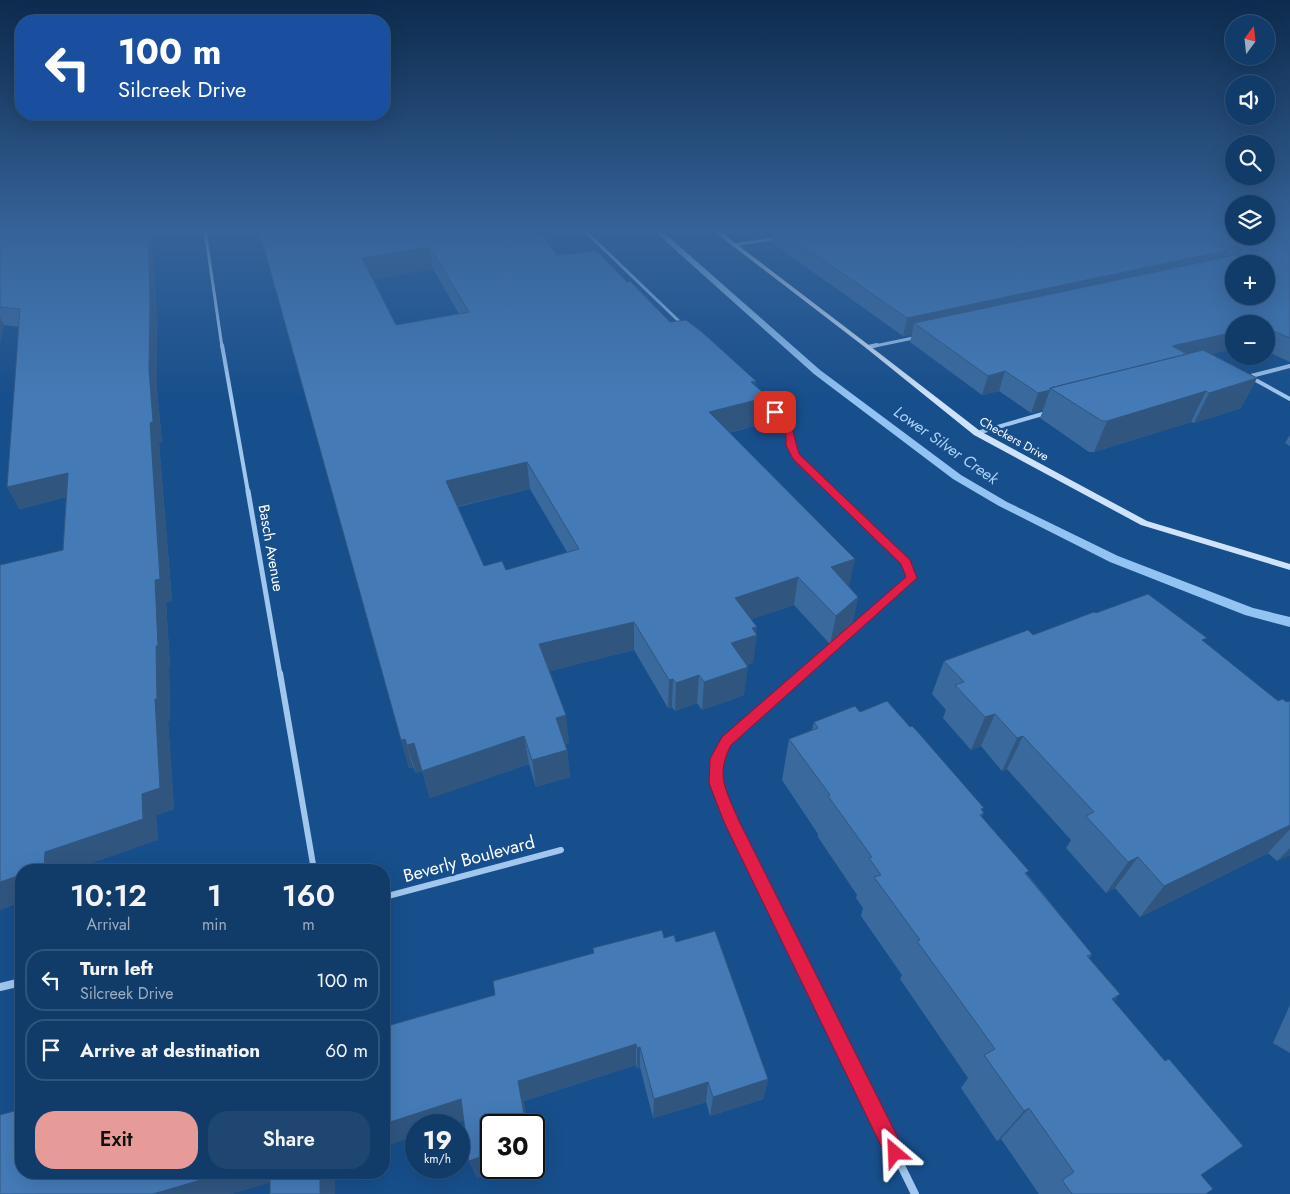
<!DOCTYPE html>
<html lang="en">
<head>
<meta charset="utf-8">
<style>
	body { margin:0; font-family:Jost,sans-serif; background:#1e4671; color:#f1f3f6; height:100vh; display:flex; flex-direction:column; font-size:19px; white-space:nowrap }
	* { box-sizing:border-box; margin:0 }
	p { font-size:16px; color:#9cadc0 }
	.icon { flex:none; width:28px; height:28px; fill:none; stroke:currentColor; stroke-width:2; stroke-linecap:round; stroke-linejoin:round }
	.map { position:relative; flex:1; overflow:hidden }
	.panel { position:absolute; left:15px; top:864px; width:375px; height:315px; display:flex; flex-direction:column; background:#113b69; border-radius:20px; box-shadow:0 5px 20px #0002,0 0 0 1px #30557d }
	.panel>* { flex:none }
	.hud { position:absolute; left:15px; top:15px; width:375px; height:105px; border-radius:20px; box-shadow:0 5px 20px #0002,0 0 0 1px #30557d; background:#1a4fa0; color:#fff; overflow:hidden }
	.needle { width:32px; rotate:15deg }
	.controls { position:absolute; left:1225px; top:15px; display:grid; gap:10px }
	.controls a { display:grid; place-items:center; width:50px; height:50px; border-radius:50%; background:#113b69; box-shadow:0 5px 20px #0002,0 0 0 1px #30557d; font-size:25px }
	.speed { position:absolute; left:405px; top:1114px; display:flex; gap:10px; font-size:25px; font-weight:700; text-align:center }
	.speed>* { display:grid; place-content:center; width:65px; height:65px; border-radius:50%; background:#113b69; box-shadow:0 5px 20px #0002,0 0 0 1px #30557d; line-height:1 }
	.speed small { font-size:12px; font-weight:400 }
	.speed .limit { border:2px solid #111; border-radius:8px; background:#fff; color:#111 }
	.pin { position:absolute; display:grid; place-items:center; width:42px; height:42px; color:#fff; margin:-21px; border-radius:10px; box-shadow:0 2px 8px #0006 }
	.me { position:absolute; width:55px; margin:-28px; rotate:334deg; stroke-linejoin:round; filter:drop-shadow(0 0 4px #0008) }
	.turn { display:flex; align-items:center; gap:18px; height:105px; padding:0 20px; font-size:22px }
	.turn .icon { width:65px; height:65px; stroke-width:2.5 }
	.turn b { display:block; font-size:35px; line-height:42px }
	.eta { display:flex; justify-content:space-evenly; align-items:center; height:85px; text-align:center }
	.eta b { font-size:30px; font-weight:600; line-height:35px }
	.primary-button { display:flex; gap:10px; margin-top:auto; padding:10px 20px }
	.primary-button a { flex:1; height:58px; border-radius:20px; background:#e69b98; color:#111; font-size:20px; font-weight:600; line-height:58px; text-align:center }
	.primary-button a+a { background:#1e4671; color:#f1f3f6 }
	ul { padding:0; list-style:none }
	li { display:flex; align-items:center; gap:15px; height:62px; margin:0 10px 8px; padding:0 10px; border:2px solid #30557d; border-radius:20px }
	li div { flex:1 }
	li b { display:block; font-size:19px }
	li em { font-style:normal }
	.map>svg:first-child { display:block }
	.lines { fill:none; stroke-linecap:round; stroke-linejoin:round }
	.stream { fill:#93c3f2; fill-rule:evenodd }
	.street-far4 { stroke:#a1c7ef; stroke-width:3 }
	.street-far3 { stroke:#a1c7ef; stroke-width:4 }
	.street-far2 { stroke:#a1c7ef; stroke-width:5 }
	.street-far1 { stroke:#a1c7ef; stroke-width:6 }
	.street { stroke:#a1c7ef; stroke-width:8 }
	.secondary { fill:#cee3fa; fill-rule:evenodd }
	.wall { fill:#3a6a9d; fill-rule:evenodd }
	.shaded-wall { fill:#305680 }
	.building { fill:#447bb7; stroke:#305680; fill-rule:evenodd }
	.route { fill:#e11d48; stroke:#92132f }
	.labels { text-anchor:middle; dominant-baseline:central; stroke-width:5; stroke-linejoin:round; paint-order:stroke }
	.far-street-label { font-size:12px; fill:#fff; stroke:#174f8c }
	.street-label { font-size:15px; fill:#fff; stroke:#174f8c }
	.water-label { font-size:16px; font-style:italic; fill:#acd1f6; stroke:#174f8c }
	.near-street-label { font-size:18px; fill:#fff; stroke:#174f8c }
</style>
</head>
<body>
<div class="map">
<svg width="1290" height="1194" viewBox="0 0 1290 1194">
	<rect width="100%" height="100%" fill="#174f8c"/>
	<g class="lines">
		<path class="stream" d="M 653,230 L 661,230 L 820,370 L 961,475 L 1007,502 L 1118,556 L 1253,608 L 1290,617 L 1290,627 L 1245,615 L 1110,562 L 999,506 L 953,479 L 814,374 Z"/>
		<path class="street-far4" d="M 205,230 L 222,347
			M 584,230 L 683,325
			M 734,245 L 778,238
			M 870,347 L 918,337"/>
		<path class="street-far3" d="M 222,345 L 248,492
			M 868,347 L 877,345
			M 1247,377 L 1290,366
			M 1252,378 L 1290,399
			M 762,399 L 783,419 L 789,428 L 796,457 L 832,492
			M 977,433 L 1046,413"/>
		<path class="street-far2" d="M 248,491 L 280,675
			M 802,675 L 911,578 L 906,563 L 831,491"/>
		<path class="street-far1" d="M 280,673 L 314,870
			M 384,897 L 561,850
			M 773,905 L 732,822 L 716,783 L 717,759 L 727,741 L 803,673"/>
		<path class="street" d="M 772,904 L 915,1194
			M 0,987 L 21,982"/>
		<path class="secondary" d="M 712,230 L 718,230 L 870,346 L 980,431 L 1147,521 L 1290,564 L 1290,570 L 1141,525 L 974,435 L 866,348 Z"/>
	</g>
	<path class="wall" d="M 0,230 L 157,317 L 157,390 L 162,443 L 159,443 L 172,601 L 166,602 L 170,668 L 169,668 L 170,721 L 168,721 L 174,809 L 156,815 L 158,840 L 21,870 L 21,902 L 0,910 L 63,550 L 66,497 L 20,509 L 7,487 L 19,327 L 4,325 L 0,343 Z
		M 259,230 L 557,255 L 627,282 L 670,322 L 755,386 L 765,423 L 729,433 L 849,587 L 858,597 L 852,625 L 830,644 L 794,605 L 751,619 L 756,634 L 753,663 L 746,665 L 744,695 L 702,710 L 697,703 L 675,711 L 672,707 L 668,708 L 634,650 L 549,671 L 569,743 L 565,744 L 567,750 L 570,777 L 536,787 L 529,764 L 430,798 L 422,771 L 416,773 L 413,767 L 409,768 ZM 433,269 L 459,314 L 396,325 L 373,279 ZM 530,489 L 567,552 L 506,570 L 484,566 L 458,507 Z
		M 755,230 L 1290,230 L 1290,362 L 1266,351 L 1266,324 L 1234,324 L 1234,348 L 1211,354 L 1257,378 L 1241,408 L 1194,423 L 1191,422 L 1094,452 L 1089,452 L 1040,418 L 1043,410 L 1031,413 L 999,391 L 982,395 L 910,342 L 912,334 L 903,336 L 771,242 L 772,235 L 763,236 Z
		M 1290,435 L 1290,446 L 1285,443 Z
		M 1096,613 L 1204,642 L 1278,701 L 1290,702 L 1290,855 L 1277,861 L 1268,853 L 1140,917 L 1115,888 L 1106,893 L 1066,848 L 1071,840 L 1007,769 L 1002,771 L 981,746 L 971,750 L 943,718 L 946,710 L 932,694 L 944,661 L 1033,635 Z
		M 860,712 L 983,812 L 982,817 L 1027,874 L 1092,954 L 1089,958 L 1120,994 L 1114,1001 L 1201,1175 L 1206,1194 L 1039,1194 L 1001,1139 L 997,1141 L 961,1088 L 968,1078 L 900,979 L 902,975 L 861,916 L 863,908 L 856,898 L 857,895 L 818,837 L 818,834 L 782,780 L 789,739 L 812,730 L 814,722 Z
		M 664,938 L 676,942 L 768,1079 L 763,1099 L 710,1116 L 706,1102 L 653,1118 L 640,1067 L 637,1069 L 636,1065 L 524,1101 L 491,1168 L 507,1168 L 477,1178 L 469,1161 L 464,1120 L 449,1125 L 416,1125 L 416,1136 L 384,1146 L 384,1027 L 495,995 L 593,953 L 593,948 Z
		M 1290,1005 L 1290,1053 L 1273,1043 Z"/>
	<path class="shaded-wall" d="M 148,230 L 153,230 L 157,317 L 157,390 L 162,443 L 159,443 L 172,601 L 166,602 L 170,668 L 169,668 L 170,721 L 168,721 L 174,809 L 156,815 L 158,840 L 72,870 L 36,870 L 45,852 L 142,794 L 155,699 L 155,580 L 149,370 Z
		M 764,230 L 772,230 L 772,235 L 763,236 Z
		M 430,247 L 433,269 L 368,280 L 362,258 Z
		M 1228,250 L 1220,267 L 914,323 L 912,334 L 903,336 L 907,318 Z
		M 0,317 L 4,325 L 0,343 Z
		M 1234,332 L 1234,348 L 1186,360 L 1172,346 Z
		M 1005,371 L 999,391 L 982,395 L 988,376 Z
		M 1257,378 L 1241,408 L 1194,423 L 1209,393 Z
		M 756,381 L 754,401 L 768,397 L 765,423 L 708,438 L 709,412 L 751,382 Z
		M 1050,390 L 1043,410 L 1031,413 L 1038,393 Z
		M 1206,391 L 1191,422 L 1094,452 L 1107,421 Z
		M 527,462 L 530,489 L 451,508 L 446,481 Z
		M 68,473 L 79,494 L 20,509 L 7,487 Z
		M 855,559 L 849,587 L 831,567 Z
		M 798,577 L 794,605 L 732,626 L 735,598 Z
		M 858,597 L 852,625 L 830,644 L 836,616 Z
		M 634,622 L 634,650 L 543,673 L 539,644 Z
		M 757,627 L 756,635 L 757,635 L 753,663 L 728,671 L 731,643 L 752,628 Z
		M 748,667 L 744,695 L 702,710 L 704,682 Z
		M 699,675 L 697,703 L 675,711 L 676,683 Z
		M 673,679 L 672,707 L 668,708 L 669,680 Z
		M 995,714 L 981,746 L 971,750 L 985,717 Z
		M 566,715 L 569,743 L 559,746 L 556,718 Z
		M 524,736 L 529,764 L 430,798 L 422,771 Z
		M 1023,736 L 1007,769 L 1002,771 L 1017,738 Z
		M 405,739 L 413,767 L 409,768 L 401,740 Z
		M 414,743 L 422,771 L 416,773 L 407,745 Z
		M 567,750 L 570,777 L 536,787 L 532,760 Z
		M 1290,825 L 1290,829 L 1268,853 L 1140,917 L 1164,886 Z
		M 1290,848 L 1290,855 L 1277,861 Z
		M 1138,857 L 1115,888 L 1106,893 L 1128,862 Z
		M 21,875 L 21,902 L 0,910 L 0,882 Z
		M 1120,994 L 1089,1029 L 1112,999 Z
		M 636,1044 L 636,1065 L 524,1101 L 528,1125 L 526,1125 L 518,1081 Z
		M 640,1047 L 640,1067 L 637,1069 L 637,1048 Z
		M 768,1079 L 763,1099 L 710,1116 L 713,1097 Z
		M 708,1082 L 706,1102 L 653,1118 L 654,1099 Z
		M 461,1099 L 469,1119 L 449,1125 L 416,1125 L 416,1136 L 384,1146 L 384,1124 Z
		M 1029,1108 L 1001,1139 L 997,1141 L 1024,1111 Z
		M 491,1153 L 491,1168 L 507,1168 L 477,1178 L 469,1161 Z
		M 228,1172 L 282,1172 L 287,1178 L 231,1194 L 153,1194 Z
		M 320,1172 L 335,1172 L 335,1194 L 320,1194 Z"/>
	<path class="building" d="M 0,230 L 148,230 L 150,299 L 149,370 L 153,422 L 150,423 L 160,579 L 155,580 L 158,646 L 156,646 L 157,699 L 155,699 L 160,788 L 142,794 L 143,819 L 45,852 L 44,867 L 36,870 L 21,870 L 21,875 L 0,882 L 0,565 L 63,550 L 68,473 L 7,487 L 20,309 L 0,307 Z
		M 259,230 L 538,230 L 557,255 L 594,251 L 599,253 L 627,282 L 630,281 L 670,322 L 686,320 L 702,332 L 756,381 L 751,382 L 768,397 L 709,412 L 855,559 L 831,567 L 858,597 L 836,616 L 798,577 L 735,598 L 757,627 L 752,628 L 757,635 L 731,643 L 748,667 L 704,682 L 699,675 L 676,683 L 673,679 L 669,680 L 634,622 L 539,644 L 566,715 L 556,718 L 567,750 L 532,760 L 524,736 L 422,771 L 414,743 L 407,745 L 405,739 L 401,740 ZM 430,247 L 469,312 L 396,325 L 362,258 ZM 527,462 L 579,549 L 506,570 L 502,561 L 484,566 L 446,481 Z
		M 780,230 L 1183,230 L 1228,250 L 907,318 Z
		M 1198,230 L 1234,230 L 1234,236 L 1266,236 L 1266,230 L 1290,230 L 1290,338 L 1266,328 L 1266,324 L 1234,324 L 1234,332 L 1172,346 L 1187,354 L 1050,388 L 1050,390 L 1038,393 L 1005,371 L 988,376 L 914,323 L 1240,254 L 1242,249 ZM 1234,264 L 1266,264 L 1266,296 L 1234,296 Z
		M 1203,350 L 1257,378 L 1209,393 L 1206,391 L 1107,421 L 1102,421 L 1050,388 Z
		M 1148,594 L 1207,638 L 1202,640 L 1278,701 L 1283,699 L 1286,702 L 1289,701 L 1290,702 L 1290,825 L 1164,886 L 1138,857 L 1128,862 L 1086,816 L 1094,812 L 1023,736 L 1017,738 L 995,714 L 985,717 L 955,685 L 964,682 L 944,661 L 1028,630 L 1033,635 L 1094,612 L 1096,613 Z
		M 887,701 L 910,727 L 912,726 L 916,730 L 984,808 L 981,809 L 984,813 L 980,815 L 1029,871 L 1025,873 L 1092,954 L 1087,956 L 1120,994 L 1112,999 L 1165,1061 L 1169,1059 L 1243,1146 L 1201,1175 L 1213,1189 L 1206,1194 L 1072,1194 L 1062,1180 L 1074,1172 L 1029,1108 L 1024,1111 L 984,1055 L 995,1049 L 917,941 L 920,940 L 874,877 L 881,875 L 869,858 L 872,857 L 828,796 L 830,795 L 789,739 L 818,728 L 814,722 L 855,706 L 860,712 Z
		M 662,930 L 664,938 L 674,935 L 676,942 L 715,931 L 768,1079 L 713,1097 L 708,1082 L 654,1099 L 640,1047 L 637,1048 L 636,1044 L 518,1081 L 526,1125 L 491,1125 L 491,1153 L 469,1161 L 461,1099 L 384,1124 L 384,1027 L 495,995 L 493,981 L 594,953 L 593,948 Z
		M 21,1109 L 21,1172 L 228,1172 L 153,1194 L 0,1194 L 0,1115 Z
		M 270,1172 L 320,1172 L 320,1194 L 270,1194 Z"/>
	<linearGradient id="sky" x2="0" y2="1"><stop stop-color="#0d2b4d"/><stop offset="0.58" stop-color="#366399"/><stop offset="1" stop-color="#366399" stop-opacity="0"/></linearGradient>
	<rect width="1290" height="398" fill="url(#sky)"/>
	<path class="route" d="M 775,409 C 796,417 792,439 800,455 L 910,560 L 917,578 L 731,745 C 715,776 726,790 739,821 L 902,1146 L 905,1153 L 902,1160 L 895,1163 L 888,1160 L 724,822 L 709,783 L 710,759 L 722,737 L 906,577 L 901,564 L 793,459 L 786,445 L 786,434 L 782,425 L 770,412 Z"/>
	<g class="labels">
		<g class="far-street-label">
			<text transform="translate(1014 439) rotate(29)">Checkers Drive</text>
		</g>
		<g class="street-label">
			<text transform="translate(271 548) rotate(80)">Basch Avenue</text>
		</g>
		<g class="water-label">
			<text transform="translate(946 445) rotate(35)">Lower Silver Creek</text>
		</g>
		<g class="near-street-label">
			<text transform="translate(469 859) rotate(-15)">Beverly Boulevard</text>
		</g>
	</g>
</svg>
<div class="controls">
<a><svg class="needle" viewBox="-14 -14 28 28"><path d="M0-13l5 13h-10z" fill="#e53935"/><path d="M0 13l5-13h-10z" fill="#9cadc0"/></svg></a>
<a><svg class="icon" aria-label="sound" viewBox="0 0 24 24"><path d="M4 9h4l5-4v14l-5-4H4zM17 9q2 3 0 6"/></svg></a>
<a><svg class="icon" aria-label="search" viewBox="0 0 24 24"><circle cx="10" cy="10" r="6"/><path d="M15 15l6 6"/></svg></a>
<a><svg class="icon" aria-label="layers" viewBox="0 0 24 24"><path d="M12 4l9 5-9 5-9-5zM3 14l9 5 9-5"/></svg></a>
<a>+</a>
<a>−</a>
</div>
<div class="speed"><div>19<small>km/h</small></div><div class="limit">30</div></div>
<div class="pin" style="left:775px;top:412px;background:#d93025"><svg class="icon" aria-label="arrive" viewBox="0 0 24 24"><path d="M6 21V4h12l-3 4 3 4H6"/></svg></div>
<svg class="me" style="left:895px;top:1153px" viewBox="-20 -20 40 40"><path d="M0-17L14 15 0 8-14 15z" fill="#e11d48" stroke="#fff" stroke-width="4"/></svg>
<div class="hud">
<div class="turn"><svg class="icon" aria-label="left" viewBox="0 0 24 24"><path d="M17 20v-9H6M10 6l-5 5 5 5"/></svg><div><b>100 m</b>Silcreek Drive</div></div>
</div>
<section class="panel">
<div class="eta">
<div><b>10:12</b><p>Arrival</p></div>
<div><b>1</b><p>min</p></div>
<div><b>160</b><p>m</p></div>
</div>
<ul>
<li><svg class="icon" aria-label="left" viewBox="0 0 24 24"><path d="M17 20v-9H6M10 6l-5 5 5 5"/></svg><div><b>Turn left</b><p>Silcreek Drive</p></div><em>100 m</em></li>
<li><svg class="icon" aria-label="arrive" viewBox="0 0 24 24"><path d="M6 21V4h12l-3 4 3 4H6"/></svg><div><b>Arrive at destination</b></div><em>60 m</em></li>
</ul>
<div class="primary-button"><a>Exit</a><a>Share</a></div>
</section>
</div>
</body>
</html>
